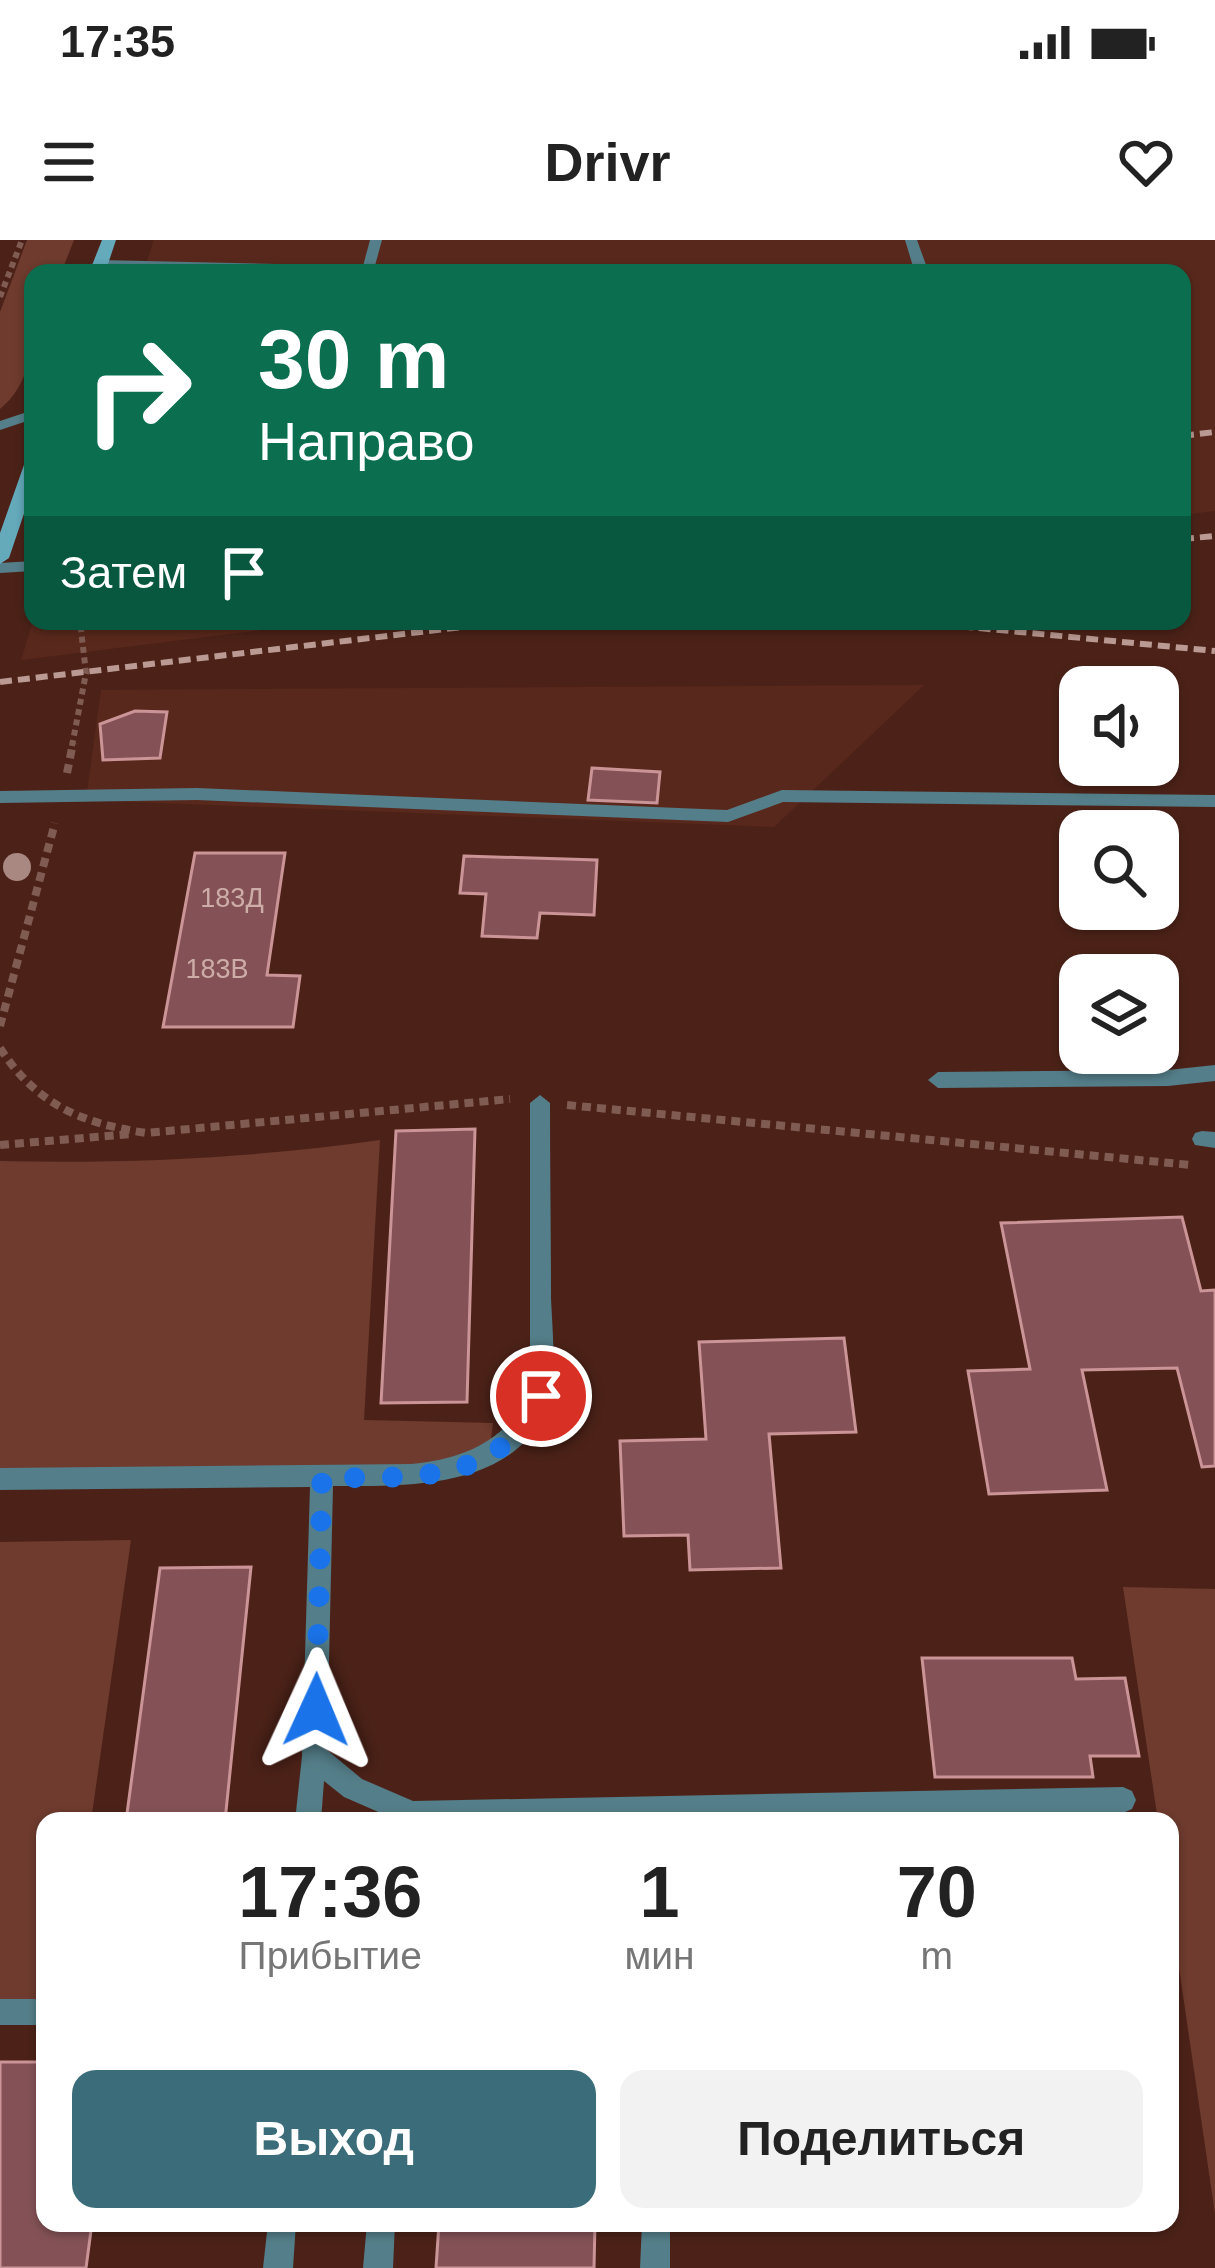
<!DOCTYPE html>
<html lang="ru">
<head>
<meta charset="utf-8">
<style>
	body { margin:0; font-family:Arial,sans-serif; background:#f2f2f2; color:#222; height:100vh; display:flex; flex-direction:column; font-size:45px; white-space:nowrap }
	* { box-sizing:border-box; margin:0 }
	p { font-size:39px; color:#767676 }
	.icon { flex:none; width:66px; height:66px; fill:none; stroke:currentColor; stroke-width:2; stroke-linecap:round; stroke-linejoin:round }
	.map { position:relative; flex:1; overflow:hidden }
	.sheet { position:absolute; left:36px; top:1572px; width:1143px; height:420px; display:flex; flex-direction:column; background:#fff; border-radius:24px; box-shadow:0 3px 9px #0004 }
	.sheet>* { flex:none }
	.guide { position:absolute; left:24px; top:24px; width:1167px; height:366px; border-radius:24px; box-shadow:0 3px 9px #0004; background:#0b6e4f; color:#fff; overflow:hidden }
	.buttons { position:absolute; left:1059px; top:426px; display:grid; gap:24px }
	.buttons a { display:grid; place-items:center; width:120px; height:120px; border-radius:24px; background:#fff; box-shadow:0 3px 9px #0004; font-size:60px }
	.pin { position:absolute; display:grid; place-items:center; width:102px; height:102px; color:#fff; margin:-51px; border:6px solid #fff; border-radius:50%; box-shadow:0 3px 12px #0007 }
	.me { position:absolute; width:132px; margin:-66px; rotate:1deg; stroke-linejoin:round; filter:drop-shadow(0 0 9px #0008) }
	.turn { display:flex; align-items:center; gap:42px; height:252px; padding:0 36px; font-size:54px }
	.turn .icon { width:156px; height:156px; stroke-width:2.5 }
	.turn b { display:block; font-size:84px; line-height:102px }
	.then { display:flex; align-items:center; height:114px; padding:0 36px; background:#0003; gap:24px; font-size:45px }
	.eta { display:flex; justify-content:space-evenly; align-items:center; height:204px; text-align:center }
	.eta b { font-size:72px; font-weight:800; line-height:84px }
	.action { display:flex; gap:24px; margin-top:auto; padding:24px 36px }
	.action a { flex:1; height:138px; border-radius:24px; background:#3a6d79; color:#fff; font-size:48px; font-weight:800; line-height:138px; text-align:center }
	.action a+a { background:#f2f2f2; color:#222 }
	.status { display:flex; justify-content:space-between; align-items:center; height:84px; padding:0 60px; background:#fff; direction:ltr }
	.status svg { height:33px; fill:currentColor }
	header { display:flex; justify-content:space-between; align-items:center; height:156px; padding:0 36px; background:#fff; font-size:54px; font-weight:800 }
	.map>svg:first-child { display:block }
	.built { fill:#59281c }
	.green { fill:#6e3b2e }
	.building { fill:#845256; stroke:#cb9497; stroke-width:3 }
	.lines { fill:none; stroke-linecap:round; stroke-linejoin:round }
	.path-far1 { stroke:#805b52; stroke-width:6; stroke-dasharray:6 4.5; stroke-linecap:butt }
	.path { stroke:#805b52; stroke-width:8; stroke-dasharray:9 6; stroke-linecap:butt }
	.lane { fill:#547e89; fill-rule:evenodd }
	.secondary { fill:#64aabb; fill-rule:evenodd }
	.rail { stroke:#ba9a92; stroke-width:6; stroke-dasharray:12 6; stroke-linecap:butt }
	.tree { fill:#a88880 }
	.route { stroke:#1a73e8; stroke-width:21; stroke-dasharray:0 37.8 }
	.labels { text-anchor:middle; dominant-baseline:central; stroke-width:12; stroke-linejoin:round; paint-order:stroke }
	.number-label { font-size:27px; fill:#ceada8 }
</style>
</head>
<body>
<div class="status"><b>17:35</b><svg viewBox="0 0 49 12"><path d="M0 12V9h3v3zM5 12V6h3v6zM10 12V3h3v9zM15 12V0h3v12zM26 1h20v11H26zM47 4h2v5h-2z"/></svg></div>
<header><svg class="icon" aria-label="menu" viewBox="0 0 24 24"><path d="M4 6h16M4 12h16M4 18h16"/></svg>Drivr<svg class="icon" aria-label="heart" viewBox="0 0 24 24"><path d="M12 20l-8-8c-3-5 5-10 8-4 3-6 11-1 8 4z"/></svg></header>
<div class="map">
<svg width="1215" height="2028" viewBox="0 0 1215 2028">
	<rect width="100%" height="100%" fill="#4c2218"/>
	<path class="built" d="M 154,0 L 1215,0 L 1215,271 L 1182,275 L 1182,33 L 143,33 Z
		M 33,381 L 334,381 L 21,420 Z
		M 924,445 L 774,587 L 86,560 L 101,450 Z"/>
	<path class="green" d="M 27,0 L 74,0 L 61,33 L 33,33 C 33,79 40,137 0,169 L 0,72 Z
		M 380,900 L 364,1180 L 493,1183 L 488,1224 L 0,1236 L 0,921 C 128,924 253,918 380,900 Z
		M 131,1300 L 91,1581 L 45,1581 L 45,1780 L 0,1781 L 0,1302 Z
		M 1123,1347 L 1215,1349 L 1215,1974 L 1170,1666 L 1170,1581 L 1158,1581 Z"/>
	<path class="building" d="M 135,471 L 167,472 L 160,518 L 103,520 L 100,484 Z
		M 592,528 L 660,532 L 657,563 L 588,560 Z
		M 195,613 L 285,613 L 267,735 L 300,736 L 293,787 L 163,787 Z
		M 464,616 L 597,620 L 594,675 L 540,673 L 537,698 L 482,696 L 486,654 L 460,653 Z
		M 475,889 L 467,1162 L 381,1163 L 396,891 Z
		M 1182,977 L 1201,1051 L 1215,1050 L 1215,1226 L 1202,1227 L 1177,1128 L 1082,1130 L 1107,1250 L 989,1254 L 968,1131 L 1030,1129 L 1001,983 Z
		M 844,1098 L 856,1192 L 769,1194 L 781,1328 L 690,1330 L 688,1295 L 624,1296 L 620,1201 L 706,1199 L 699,1102 Z
		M 251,1327 L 225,1581 L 126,1581 L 160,1328 Z
		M 922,1418 L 1072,1418 L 1076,1439 L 1125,1438 L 1139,1516 L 1090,1516 L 1093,1537 L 935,1537 Z
		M 0,1822 L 45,1822 L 45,1983 L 92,1983 L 86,2028 L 0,2028 Z
		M 439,1983 L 595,1983 L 594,2028 L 436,2028 Z"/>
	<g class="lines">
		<path class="path-far1" d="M 0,57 L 22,0
			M 72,506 L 86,433 L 80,381"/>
		<path class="path" d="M 67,533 L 73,503
			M 0,786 L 55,583
			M 0,808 C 37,865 81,883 146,893 L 510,859
			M 567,865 L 1191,925
			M 0,905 L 132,894"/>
		<path class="lane" d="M 370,0 L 382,0 L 373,33 L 99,28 L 92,24 L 99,20 L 363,26 Z
			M 905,0 L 917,0 L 929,33 L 915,33 Z
			M 33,170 L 33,179 L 0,190 L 0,181 Z
			M 33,321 L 33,331 L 0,333 L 0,323 Z
			M 197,548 L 727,570 L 782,550 L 1215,555 L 1215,567 L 783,562 L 728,582 L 197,560 L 0,563 L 0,551 Z
			M 1215,825 L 1215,841 L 1168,846 L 938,848 L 928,840 L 938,832 L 1168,830 Z
			M 540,855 L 550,863 C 550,928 551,993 551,1058 C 552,1083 557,1139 550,1160 C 519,1250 410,1246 333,1246 L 327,1510 L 362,1539 L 413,1561 L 1123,1547 L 1132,1551 L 1136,1560 L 1132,1569 L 1123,1573 L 702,1581 L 399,1581 L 344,1557 L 324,1541 L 321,1581 L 295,1581 L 302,1516 L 310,1247 L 0,1250 L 0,1228 L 411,1224 C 463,1219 503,1202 530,1155 L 530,863 Z
			M 1202,891 L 1215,892 L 1215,908 L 1195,905 L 1192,899 L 1195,893 Z
			M 0,1759 L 45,1759 L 45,1785 L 0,1785 Z
			M 268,1983 L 296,1983 L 293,2028 L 263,2028 Z
			M 367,1983 L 395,1983 L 393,2028 L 363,2028 Z
			M 642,1983 L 670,1983 L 670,2028 L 640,2028 Z"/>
		<path class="secondary" d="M 102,0 L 116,0 L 105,33 L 89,33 Z
			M 33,217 L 33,247 L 9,318 L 0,324 L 0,293 L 25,222 Z"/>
		<path class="rail" d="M 1182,196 L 1215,192
			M 1182,299 L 1215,296
			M 907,381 L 1215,411
			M 0,442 L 513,381"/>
	</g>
	<circle class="tree" cx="17" cy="627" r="14"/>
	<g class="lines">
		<path class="route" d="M 316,1470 L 322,1238 C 408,1236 498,1248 541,1156"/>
	</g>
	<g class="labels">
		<g class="number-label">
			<text x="232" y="658">183Д</text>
			<text x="217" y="729">183В</text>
		</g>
	</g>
</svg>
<div class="buttons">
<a><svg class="icon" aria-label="sound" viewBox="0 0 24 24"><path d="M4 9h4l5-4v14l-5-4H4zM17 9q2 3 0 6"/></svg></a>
<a><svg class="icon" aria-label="search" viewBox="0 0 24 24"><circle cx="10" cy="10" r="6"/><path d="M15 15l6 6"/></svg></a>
<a><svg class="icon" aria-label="layers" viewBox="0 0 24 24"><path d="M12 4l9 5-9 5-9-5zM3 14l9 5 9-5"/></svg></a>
</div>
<div class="pin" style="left:541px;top:1156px;background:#d93025"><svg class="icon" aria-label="arrive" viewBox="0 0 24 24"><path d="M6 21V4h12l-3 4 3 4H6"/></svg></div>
<svg class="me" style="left:316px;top:1470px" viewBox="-20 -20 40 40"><path d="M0-17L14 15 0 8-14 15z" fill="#1a73e8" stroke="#fff" stroke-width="4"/></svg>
<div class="guide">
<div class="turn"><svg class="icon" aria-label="right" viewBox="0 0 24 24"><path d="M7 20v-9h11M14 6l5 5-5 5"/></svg><div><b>30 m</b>Направо</div></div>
<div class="then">Затем<svg class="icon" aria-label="arrive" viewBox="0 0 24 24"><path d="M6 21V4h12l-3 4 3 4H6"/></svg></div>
</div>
<section class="sheet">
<div class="eta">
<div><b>17:36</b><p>Прибытие</p></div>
<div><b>1</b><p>мин</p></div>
<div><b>70</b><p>m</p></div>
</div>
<div class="action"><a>Выход</a><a>Поделиться</a></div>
</section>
</div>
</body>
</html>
